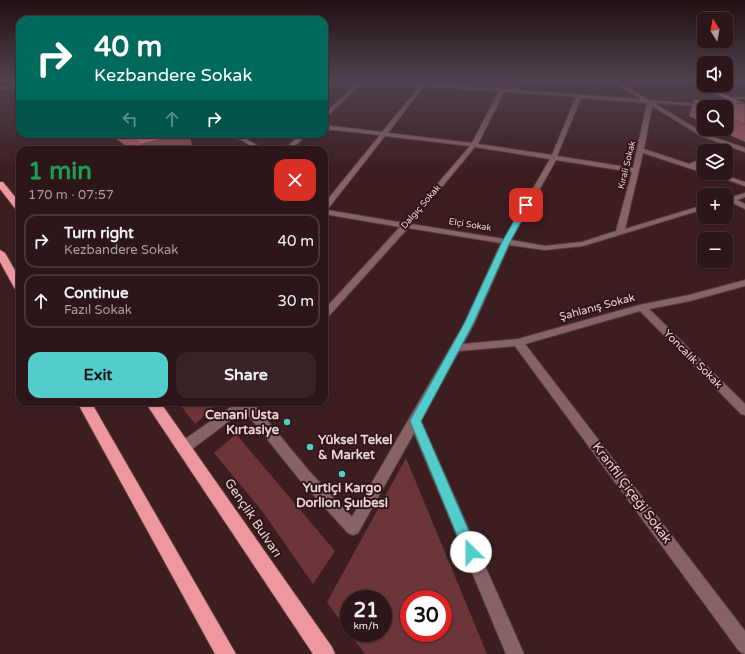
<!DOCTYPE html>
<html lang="en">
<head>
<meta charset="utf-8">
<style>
	body { margin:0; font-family:"Varela Round",sans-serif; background:#392326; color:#f1f3f6; height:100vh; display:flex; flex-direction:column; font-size:15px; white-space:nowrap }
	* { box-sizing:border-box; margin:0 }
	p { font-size:13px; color:#a79fa2 }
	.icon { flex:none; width:22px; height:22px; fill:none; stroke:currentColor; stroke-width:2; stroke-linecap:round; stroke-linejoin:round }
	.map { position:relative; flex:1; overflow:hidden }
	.details { position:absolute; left:16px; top:146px; width:312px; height:260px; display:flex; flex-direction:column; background:#2d1619; border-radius:12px; box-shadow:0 1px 3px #0004,0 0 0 1px #483538 }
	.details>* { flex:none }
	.banner { position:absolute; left:16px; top:16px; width:312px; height:122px; border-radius:12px; box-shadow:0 1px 3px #0004,0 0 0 1px #483538; background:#00695c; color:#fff; overflow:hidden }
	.needle { width:26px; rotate:349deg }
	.fabs { position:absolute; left:697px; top:12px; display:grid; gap:8px }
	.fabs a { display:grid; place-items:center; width:36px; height:36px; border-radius:8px; background:#2d1619; box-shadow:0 1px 3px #0004,0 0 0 1px #483538; font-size:20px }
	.speed { position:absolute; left:340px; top:590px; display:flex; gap:8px; font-size:20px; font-weight:700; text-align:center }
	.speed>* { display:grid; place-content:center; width:52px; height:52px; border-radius:50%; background:#2d1619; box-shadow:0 1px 3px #0004,0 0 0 1px #483538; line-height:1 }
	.speed small { font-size:10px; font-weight:400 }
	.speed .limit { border:6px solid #d22; background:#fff; color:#111 }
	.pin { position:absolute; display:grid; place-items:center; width:34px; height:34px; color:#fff; margin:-17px; border-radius:8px; box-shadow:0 2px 6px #0006 }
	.me { position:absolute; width:44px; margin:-22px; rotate:337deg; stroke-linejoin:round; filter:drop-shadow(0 0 3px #0008) }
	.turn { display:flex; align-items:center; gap:14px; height:84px; padding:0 12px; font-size:18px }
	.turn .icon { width:52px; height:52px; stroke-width:2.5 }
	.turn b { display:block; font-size:28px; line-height:34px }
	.lanes { display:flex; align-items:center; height:38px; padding:0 12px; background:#0003; justify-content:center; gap:20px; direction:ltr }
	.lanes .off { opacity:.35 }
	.round { display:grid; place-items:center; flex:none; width:42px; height:42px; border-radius:12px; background:#392326 }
	.headline { display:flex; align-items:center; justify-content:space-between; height:68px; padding:0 12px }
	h1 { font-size:24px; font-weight:700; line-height:30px; color:#1e9e55 }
	.cta { display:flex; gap:8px; margin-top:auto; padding:8px 12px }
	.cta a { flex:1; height:46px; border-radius:12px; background:#52cdcc; color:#111; font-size:16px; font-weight:700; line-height:46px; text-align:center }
	.cta a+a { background:#392326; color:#f1f3f6 }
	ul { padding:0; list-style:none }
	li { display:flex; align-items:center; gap:12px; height:54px; margin:0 8px 6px; padding:0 4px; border:2px solid #483538; border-radius:12px }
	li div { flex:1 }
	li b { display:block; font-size:15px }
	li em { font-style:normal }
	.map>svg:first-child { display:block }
	.green { fill:#6b353a; fill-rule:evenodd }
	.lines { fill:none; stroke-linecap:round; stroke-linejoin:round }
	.minor-casing { stroke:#553c3f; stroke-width:2 }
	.major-casing { stroke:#553c3f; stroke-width:2 }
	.highway-casing { stroke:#553c3f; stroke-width:2 }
	.minor { fill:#876365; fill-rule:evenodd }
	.major { fill:#c58287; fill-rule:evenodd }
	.highway { fill:#ee979e; fill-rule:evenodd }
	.wall { fill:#a85b63 }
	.shaded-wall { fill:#884a50 }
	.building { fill:#c36a73; stroke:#884a50 }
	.route { fill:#52cdcc; stroke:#358585 }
	.poi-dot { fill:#52cdcc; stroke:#311417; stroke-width:1.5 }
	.labels { text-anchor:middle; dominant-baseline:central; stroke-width:4; stroke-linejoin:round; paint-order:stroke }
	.far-street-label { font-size:9px; fill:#e9d4d5; stroke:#311417 }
	.street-label { font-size:11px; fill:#e9d4d5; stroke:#311417 }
	.near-poi-label { font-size:13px; font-weight:bold; fill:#e9d4d5; stroke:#311417; text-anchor:end }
	.near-street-label { font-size:13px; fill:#e9d4d5; stroke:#311417 }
</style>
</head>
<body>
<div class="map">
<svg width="745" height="654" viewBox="0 0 745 654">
	<rect width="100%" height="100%" fill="#3c1e21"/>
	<path class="green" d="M 324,80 L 494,80 L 499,84 L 499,87 L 404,83 L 401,80 L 324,82 Z
		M 178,402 L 219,402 L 195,424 Z
		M 236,434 L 335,551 L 313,584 L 262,511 L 214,453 Z
		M 406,458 L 487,654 L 365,654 L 349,633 L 383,633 L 383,599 L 349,599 L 349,633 L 327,602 ZM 409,599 L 443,599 L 443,633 L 409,633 Z"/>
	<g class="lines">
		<defs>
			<path id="minor" d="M 502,80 L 507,80 L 520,88 L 519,90 L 641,99 L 610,80 L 615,80 L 649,100 L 722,106 L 723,107 L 654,103 L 705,134 L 745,148 L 745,152 L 701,136 L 652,106 L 644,149 L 689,164 L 704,158 L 704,162 L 695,166 L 704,169 L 704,173 L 643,153 L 625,229 L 704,205 L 704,209 L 583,246 L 545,250 L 509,245 L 474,324 L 463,344 L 518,339 L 639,305 L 689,295 L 745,280 L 745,286 L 690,301 L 649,309 L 745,404 L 745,415 L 741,414 L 640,311 L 525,344 L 745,631 L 745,654 L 739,651 L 515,346 L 459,351 L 421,421 L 524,654 L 506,654 L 414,433 L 358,533 L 353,535 L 348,533 L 299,479 L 244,410 L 188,452 L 183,453 L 178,452 L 177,448 L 178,444 L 238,402 L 252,402 L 309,471 L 352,517 L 464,324 L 501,243 L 408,228 L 327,318 L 324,319 L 324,310 L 400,227 L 324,214 L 324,204 L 380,135 L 324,129 L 324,125 L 382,132 L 419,87 L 358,87 L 324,119 L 324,114 L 353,87 L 324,86 L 324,84 C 365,84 405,83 447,85 C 470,86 494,88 516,90 ZM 423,87 L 499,91 L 472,143 L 388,133 ZM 504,92 L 576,97 L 552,155 L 478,144 ZM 581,98 L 647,103 L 633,168 L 557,156 ZM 385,136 L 470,146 L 404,223 L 327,210 ZM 475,147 L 550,159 L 504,239 L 411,224 ZM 556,160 L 632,172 L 616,231 L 582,242 L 545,246 L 511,240 Z
				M 20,86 L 20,88 L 0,89 L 0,87 Z
				M 729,97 L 745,97 L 745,99 L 727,99 Z
				M 231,134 L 238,134 L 265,150 L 258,150 Z
				M 302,134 L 308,134 L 290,150 L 283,150 Z
				M 708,173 L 718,173 L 745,182 L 745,186 Z
				M 745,193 L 745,197 L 737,200 L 745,204 L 745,209 L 731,202 L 726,203 L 726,199 Z"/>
			<path id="major" d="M 689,80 L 694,80 L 745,104 L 745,108 Z"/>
			<path id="highway" d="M 0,182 L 3,182 L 20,203 L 20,212 L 17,211 L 0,189 Z
				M 0,250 L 5,253 L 20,279 L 20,292 L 15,289 L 0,262 Z
				M 77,402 L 91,402 L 236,654 L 215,654 Z
				M 145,402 L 160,402 L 332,647 L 335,654 L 313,654 Z"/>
		</defs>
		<use href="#minor" class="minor-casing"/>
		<use href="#major" class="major-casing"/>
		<use href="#highway" class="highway-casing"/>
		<use href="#minor" class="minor"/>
		<use href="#major" class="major"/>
		<use href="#highway" class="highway"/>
	</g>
	<path class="wall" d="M 694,100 L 745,104 L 745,142 L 717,129 L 726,129 L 726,107 L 704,107 L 704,123 L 689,116 Z
		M 112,134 L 190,134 L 192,147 L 182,150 L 132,150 L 115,138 L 114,135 Z"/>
	<path class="shaded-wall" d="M 182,134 L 190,134 L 192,147 L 182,150 L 143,150 L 141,144 Z"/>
	<path class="building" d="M 694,100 L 745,104 L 745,124 L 726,116 L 726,107 L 704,107 L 693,102 Z
		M 126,134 L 182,134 L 141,144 Z"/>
	<linearGradient id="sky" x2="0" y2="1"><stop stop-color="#211012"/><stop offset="0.47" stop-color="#50414e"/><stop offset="1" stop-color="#50414e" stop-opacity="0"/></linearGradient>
	<rect width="745" height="171" fill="url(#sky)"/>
	<path class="route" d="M 526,203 L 530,205 L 510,242 L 473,324 L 421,421 L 478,552 L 476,557 L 471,559 L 466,557 L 410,421 L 464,324 L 502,242 L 523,205 Z"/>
	<g class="poi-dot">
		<circle cx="287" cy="422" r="4"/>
		<circle cx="310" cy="447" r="4"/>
		<circle cx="342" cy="474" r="4"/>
	</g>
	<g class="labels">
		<g class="far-street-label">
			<text transform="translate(627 165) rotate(-76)">Kırali Sokak</text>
			<text transform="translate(421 207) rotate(-49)">Dalgıç Sokak</text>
			<text transform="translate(470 225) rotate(9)">Elçi Sokak</text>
		</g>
		<g class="street-label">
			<text transform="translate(597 307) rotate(-15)">Şahlanış Sokak</text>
			<text transform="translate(693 359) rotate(45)">Yoncalık Sokak</text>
		</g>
		<g class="near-poi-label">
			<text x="279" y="415">Cenani Usta<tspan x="279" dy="15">Kırtasiye</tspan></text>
			<text x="318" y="440" text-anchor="start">Yüksel Tekel<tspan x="318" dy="15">&amp; Market</tspan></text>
			<text x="342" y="488" text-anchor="middle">Yurtiçi Kargo<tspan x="342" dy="15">Dorlion Şuıbesi</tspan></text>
		</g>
		<g class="near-street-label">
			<text transform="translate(632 493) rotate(53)">Kranfil Çiçeği Sokak</text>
			<text transform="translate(253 518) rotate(56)">Gençlik Bulvarı</text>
		</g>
	</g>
</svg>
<div class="fabs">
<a><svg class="needle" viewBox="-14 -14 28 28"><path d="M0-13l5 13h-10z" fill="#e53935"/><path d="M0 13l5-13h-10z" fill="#a79fa2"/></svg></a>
<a><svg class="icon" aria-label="sound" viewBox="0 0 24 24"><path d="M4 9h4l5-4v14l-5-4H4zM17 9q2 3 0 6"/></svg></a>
<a><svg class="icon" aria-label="search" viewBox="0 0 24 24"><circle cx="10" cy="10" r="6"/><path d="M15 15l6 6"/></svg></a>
<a><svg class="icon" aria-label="layers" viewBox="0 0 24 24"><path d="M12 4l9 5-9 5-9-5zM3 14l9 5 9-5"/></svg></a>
<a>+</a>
<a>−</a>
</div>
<div class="speed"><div>21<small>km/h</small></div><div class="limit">30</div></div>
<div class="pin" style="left:526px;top:205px;background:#d93025"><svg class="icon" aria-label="arrive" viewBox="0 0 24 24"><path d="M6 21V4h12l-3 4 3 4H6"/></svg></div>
<svg class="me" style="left:471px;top:552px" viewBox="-20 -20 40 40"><circle r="19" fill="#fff"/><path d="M0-13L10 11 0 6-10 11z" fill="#52cdcc"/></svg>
<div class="banner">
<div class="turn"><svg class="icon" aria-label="right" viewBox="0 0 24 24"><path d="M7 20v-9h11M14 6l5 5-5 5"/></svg><div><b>40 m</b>Kezbandere Sokak</div></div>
<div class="lanes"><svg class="icon off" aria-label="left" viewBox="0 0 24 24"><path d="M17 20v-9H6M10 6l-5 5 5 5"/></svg><svg class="icon off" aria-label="ahead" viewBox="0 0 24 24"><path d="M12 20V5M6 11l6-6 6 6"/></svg><svg class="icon" aria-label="right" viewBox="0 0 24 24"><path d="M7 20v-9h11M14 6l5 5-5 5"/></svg></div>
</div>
<section class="details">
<div class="headline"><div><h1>1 min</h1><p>170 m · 07:57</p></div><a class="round" style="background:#d93025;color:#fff"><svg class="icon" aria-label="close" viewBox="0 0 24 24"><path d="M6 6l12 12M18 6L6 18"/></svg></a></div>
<ul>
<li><svg class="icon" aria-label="right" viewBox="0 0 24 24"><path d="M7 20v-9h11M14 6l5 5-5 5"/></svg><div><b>Turn right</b><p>Kezbandere Sokak</p></div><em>40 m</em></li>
<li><svg class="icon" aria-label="ahead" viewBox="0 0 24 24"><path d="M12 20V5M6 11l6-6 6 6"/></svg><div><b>Continue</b><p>Fazıl Sokak</p></div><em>30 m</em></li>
</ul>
<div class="cta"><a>Exit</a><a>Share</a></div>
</section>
</div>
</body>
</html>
